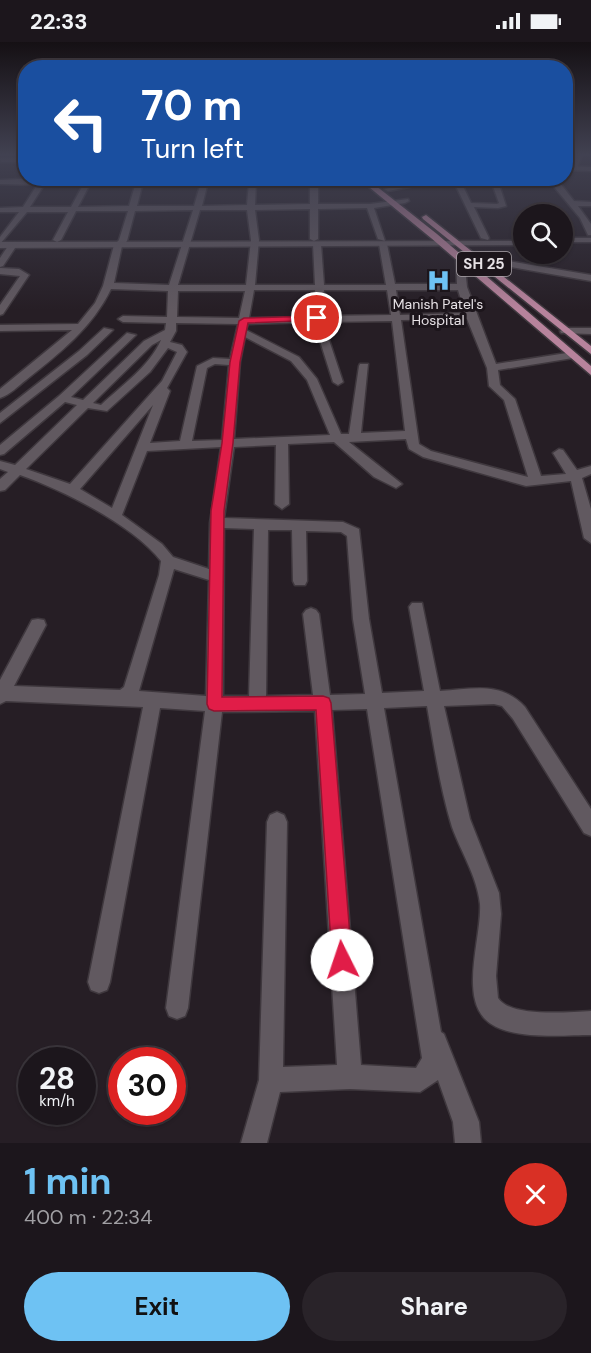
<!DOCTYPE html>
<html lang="en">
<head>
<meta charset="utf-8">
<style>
	body { margin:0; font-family:"DM Sans",sans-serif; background:#292329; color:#f1f3f6; height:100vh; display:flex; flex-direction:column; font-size:22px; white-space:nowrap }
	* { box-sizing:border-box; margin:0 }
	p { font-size:20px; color:#a09fa3 }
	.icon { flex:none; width:33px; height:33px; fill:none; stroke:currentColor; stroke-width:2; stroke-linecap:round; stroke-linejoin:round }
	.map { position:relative; height:1101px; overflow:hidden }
	.details { display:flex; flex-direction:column; background:#1c161c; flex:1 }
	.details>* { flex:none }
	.banner { position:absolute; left:18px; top:18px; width:555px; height:126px; border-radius:24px; box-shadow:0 2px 4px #0004,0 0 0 2px #3a353b; background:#1a4fa0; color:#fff; overflow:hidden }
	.controls { position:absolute; left:513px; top:162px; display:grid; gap:12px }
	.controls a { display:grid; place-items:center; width:60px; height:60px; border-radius:50%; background:#1c161c; box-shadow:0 2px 4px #0004,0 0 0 2px #3a353b; font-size:30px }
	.speed { position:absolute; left:18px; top:1005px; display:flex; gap:12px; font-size:30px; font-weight:700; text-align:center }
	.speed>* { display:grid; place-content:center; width:78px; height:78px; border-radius:50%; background:#1c161c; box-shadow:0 2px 4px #0004,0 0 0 2px #3a353b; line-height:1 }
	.speed small { font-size:15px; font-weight:400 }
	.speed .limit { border:9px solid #d22; background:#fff; color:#111 }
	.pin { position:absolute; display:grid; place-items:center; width:51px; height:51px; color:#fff; margin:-26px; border:3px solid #fff; border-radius:50%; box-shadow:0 2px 6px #0007 }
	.me { position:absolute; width:66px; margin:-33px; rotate:356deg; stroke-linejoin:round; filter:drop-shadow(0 0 4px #0008) }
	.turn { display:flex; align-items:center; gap:21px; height:126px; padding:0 24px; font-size:27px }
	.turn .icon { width:78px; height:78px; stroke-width:2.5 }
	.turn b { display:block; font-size:42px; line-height:51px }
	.round { display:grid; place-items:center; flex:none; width:63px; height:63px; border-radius:32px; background:#292329 }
	.head { display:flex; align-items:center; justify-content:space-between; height:102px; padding:0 24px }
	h1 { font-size:36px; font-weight:700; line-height:45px; color:#6ec2f3 }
	.button { display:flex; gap:12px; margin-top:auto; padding:12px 24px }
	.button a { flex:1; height:69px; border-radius:36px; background:#6ec2f3; color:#111; font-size:24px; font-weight:700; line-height:69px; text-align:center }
	.button a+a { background:#292329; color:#f1f3f6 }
	.status { display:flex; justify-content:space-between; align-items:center; height:42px; padding:0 30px; background:#1c161c; direction:ltr }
	.status svg { height:16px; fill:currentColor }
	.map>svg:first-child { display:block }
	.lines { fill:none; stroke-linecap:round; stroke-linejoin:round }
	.street-casing { stroke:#3f383e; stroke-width:3 }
	.secondary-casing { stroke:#3f383e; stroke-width:3 }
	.primary-casing { stroke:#3f383e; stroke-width:3 }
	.street { fill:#615960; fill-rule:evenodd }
	.secondary { fill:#615960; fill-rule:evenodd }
	.primary { fill:#b7839c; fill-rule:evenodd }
	.route { fill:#e11d48; stroke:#92132f; stroke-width:1.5 }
	.labels { text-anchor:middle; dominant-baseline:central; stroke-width:6; stroke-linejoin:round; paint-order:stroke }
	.far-poi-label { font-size:14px; fill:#e7e2e6; stroke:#1c151b }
	.shield { fill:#1c151b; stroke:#aaa4a9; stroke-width:1.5 }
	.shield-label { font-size:15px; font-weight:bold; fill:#e7e2e6 }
</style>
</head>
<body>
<div class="status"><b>22:33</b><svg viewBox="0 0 49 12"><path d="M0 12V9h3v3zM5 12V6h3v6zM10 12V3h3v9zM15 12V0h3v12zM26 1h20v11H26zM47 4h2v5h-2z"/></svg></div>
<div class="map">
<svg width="591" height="1101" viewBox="0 0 591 1101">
	<rect width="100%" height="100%" fill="#261e25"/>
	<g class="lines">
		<defs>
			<path id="street" d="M 576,113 L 582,113 L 577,126 L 574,128 L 571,126 Z
				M 0,116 L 26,116 L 26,120 L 1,120 Z
				M 41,136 L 85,139 L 85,136 L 365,136 L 362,139 L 318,139 L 318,162 L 370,162 L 408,157 L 409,159 L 405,161 L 374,166 L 385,199 L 378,197 L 367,166 L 318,167 L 318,197 L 314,199 L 310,197 L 310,167 L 255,168 L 259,198 L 255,243 L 315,243 L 313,202 L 317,200 L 321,202 L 324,243 L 386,243 L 379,202 L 383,200 L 387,202 L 395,242 L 457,242 L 456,216 L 460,213 L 464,216 L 467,245 L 496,322 L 573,310 L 578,313 L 573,316 L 498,328 L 500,343 L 515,357 L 541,434 L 566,432 L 553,411 L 559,407 L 563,408 L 577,428 L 591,424 L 591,432 L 582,436 L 591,467 L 591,501 L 584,496 L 571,439 L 526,444 L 423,415 L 409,407 L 406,397 L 349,400 L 402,442 L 396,446 L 374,435 L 334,400 L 288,402 L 289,462 L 282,467 L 275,462 L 276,403 L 234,405 L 224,476 L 343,480 L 359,487 L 369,577 L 382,651 L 424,649 L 409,565 L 412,561 L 422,561 L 440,649 C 473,647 501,639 525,665 L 591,767 L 591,794 L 584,791 L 513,677 L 502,664 L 494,662 L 444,664 L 470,777 L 499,851 L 501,872 L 496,934 L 498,956 C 511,976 569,970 591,969 L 591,993 C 563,993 506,999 485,977 C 460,952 482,893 480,862 C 477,834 461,810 452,785 C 440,746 434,704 427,664 L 384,666 L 441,990 L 444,992 L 479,1080 L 481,1101 L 455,1101 L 453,1080 L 438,1038 L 420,1050 L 350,1047 L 280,1050 L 267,1101 L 241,1101 L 259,1038 L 267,780 L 270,773 L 277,770 L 284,773 L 287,780 L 283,1025 L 337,1023 L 315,669 L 222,670 L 188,966 L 185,974 L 177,977 L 169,974 L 166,966 L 205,669 L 160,666 L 110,940 L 107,948 L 99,951 L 91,948 L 88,940 L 143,665 L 6,659 L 0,662 L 0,638 L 32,578 L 38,577 L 44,578 L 46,583 L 14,644 L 120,648 L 124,645 L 159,533 L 161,519 C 133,483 63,448 20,433 L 5,448 L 0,449 L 0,437 L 8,430 L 0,427 L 0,419 L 15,423 L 77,363 L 65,360 L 4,412 L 0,413 L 0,403 L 59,354 L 127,291 L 136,293 L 71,355 L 83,358 L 144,299 L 165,288 L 166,281 L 123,280 L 118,277 L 123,274 L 167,275 L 168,249 L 111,247 C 92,286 60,311 26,338 C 18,344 10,353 0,356 L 0,347 L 72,288 L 0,289 L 0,283 L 78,282 L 95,261 L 103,244 L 114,203 L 119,198 L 128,169 L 76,169 L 61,198 L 57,200 L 53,198 L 68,170 L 27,170 L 0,202 L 0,195 L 19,170 L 0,170 L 0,166 L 23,165 L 37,143 L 0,142 L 0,138 ZM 295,138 L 310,138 L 310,162 L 255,163 L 256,140 ZM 91,140 L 136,140 L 129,164 L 78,165 ZM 143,140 L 201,140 L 194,164 L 137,164 ZM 208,140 L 249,140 L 247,163 L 202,164 ZM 44,143 L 83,143 L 71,165 L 30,165 ZM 193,168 L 169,243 L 114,241 L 122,204 L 127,199 L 135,169 ZM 200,168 L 247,168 L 251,198 L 246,243 L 178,243 ZM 254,248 L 315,248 L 312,275 L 249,276 ZM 324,248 L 387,248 L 391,273 L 322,274 ZM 396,248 L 458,248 L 465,271 L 400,273 ZM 178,249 L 245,249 L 239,276 L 177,275 ZM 467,277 L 487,326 L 489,344 L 504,358 L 528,435 L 431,409 L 419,402 L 401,278 ZM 392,279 L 405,389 L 361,391 L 368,322 L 360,322 L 359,324 L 349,392 L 341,392 L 317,337 L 299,315 L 246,288 L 248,282 L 314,280 L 333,340 L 338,343 L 343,340 L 323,280 ZM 176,281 L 238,282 L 230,317 L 213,316 L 197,324 L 180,399 L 150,401 L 170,349 L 167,346 L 187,310 L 182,303 L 170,300 L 176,289 ZM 245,295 L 291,319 L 307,338 L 330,393 L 234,397 L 240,320 ZM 161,298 C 149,325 122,343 101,363 L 93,361 L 152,303 ZM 168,306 L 177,310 L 162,339 L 70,442 L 26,427 L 88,366 L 107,369 L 150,330 ZM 215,322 L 229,323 L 222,398 L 192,399 L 207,326 ZM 153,363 L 112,466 L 80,447 ZM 221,405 L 210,481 L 209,527 L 173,515 L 162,502 L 122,473 L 147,409 ZM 224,486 L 254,487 L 249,654 L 223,654 ZM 268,488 L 292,488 L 293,539 L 295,543 L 305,543 L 307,539 L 306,489 L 341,490 L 347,494 L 353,577 L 365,652 L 330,653 L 319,572 L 316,568 L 311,566 L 306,568 L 303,572 L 313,653 L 266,654 ZM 174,527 L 209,538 L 206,654 L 139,649 ZM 367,667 L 422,1016 L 416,1026 L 361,1023 L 332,668 Z
				M 413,136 L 420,136 L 420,143 L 388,149 L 384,147 L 412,141 Z
				M 452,136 L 459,136 L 471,161 L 497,162 L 499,161 L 490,136 L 497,136 L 506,164 L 498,166 L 474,165 L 489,196 L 488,198 L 481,196 Z
				M 550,136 L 556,136 L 574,159 L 591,160 L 591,164 L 578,164 L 591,182 L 591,193 L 588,193 L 580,176 L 550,140 Z
				M 10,201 L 17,203 L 3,224 L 0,225 L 0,216 Z
				M 479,214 L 591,233 L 591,239 L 476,219 L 475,217 Z
				M 0,226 L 19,227 L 29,233 L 3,272 L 0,273 L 0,263 L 20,234 L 0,232 Z
				M 104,286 L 113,288 L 87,313 L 0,381 L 0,371 L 79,309 Z
				M 565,286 L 591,286 L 591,292 L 561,291 L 560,289 Z"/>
			<path id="secondary" d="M 566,124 L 591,125 L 591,129 L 566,128 Z
				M 562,196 L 591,196 L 591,200 L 562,200 Z
				M 524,199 L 524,203 L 0,206 L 0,200 Z"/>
			<path id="primary" d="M 358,136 L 366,136 L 437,192 L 591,324 L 591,333 L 431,196 Z
				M 426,173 L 591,304 L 591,312 L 423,177 L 422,175 Z"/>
		</defs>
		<use href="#street" class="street-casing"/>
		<use href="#secondary" class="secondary-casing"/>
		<use href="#primary" class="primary-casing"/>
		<use href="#street" class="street"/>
		<use href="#secondary" class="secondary"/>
		<use href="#primary" class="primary"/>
	</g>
	<linearGradient id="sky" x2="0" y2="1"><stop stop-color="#151014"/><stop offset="0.42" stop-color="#414151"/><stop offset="1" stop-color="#414151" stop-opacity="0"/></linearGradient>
	<rect width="591" height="268" fill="url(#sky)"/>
	<path class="route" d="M 317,274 L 322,276 L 321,278 L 248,281 L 240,320 L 233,401 L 224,469 L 222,655 L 323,654 L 329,656 L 331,661 L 352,918 L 349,925 L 342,928 L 335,925 L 332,918 L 316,668 L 214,669 L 209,667 L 207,662 L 211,469 L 222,401 L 230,320 L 239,279 L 244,276 Z"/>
	<defs>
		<symbol id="hospital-bare" viewBox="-9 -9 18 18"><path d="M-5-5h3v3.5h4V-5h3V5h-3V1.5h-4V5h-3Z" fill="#6ec2f3" stroke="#1c151b" stroke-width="2.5" paint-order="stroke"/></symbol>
	</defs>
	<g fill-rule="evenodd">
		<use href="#hospital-bare" x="422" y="222" width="33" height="33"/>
	</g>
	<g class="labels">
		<g class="far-poi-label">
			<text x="438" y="262">Manish Patel's<tspan x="438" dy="16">Hospital</tspan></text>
		</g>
		<rect class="shield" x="457" y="210" width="54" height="24" rx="4.5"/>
		<g class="shield-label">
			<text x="484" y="222">SH 25</text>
		</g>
	</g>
</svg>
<div class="controls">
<a><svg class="icon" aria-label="search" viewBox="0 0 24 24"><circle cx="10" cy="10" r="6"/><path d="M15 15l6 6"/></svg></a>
</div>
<div class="speed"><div>28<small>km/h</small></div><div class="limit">30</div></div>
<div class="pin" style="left:317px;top:276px;background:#d93025"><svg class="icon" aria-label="arrive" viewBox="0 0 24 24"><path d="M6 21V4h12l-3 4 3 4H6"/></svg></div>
<svg class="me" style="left:342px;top:918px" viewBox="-20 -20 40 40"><circle r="19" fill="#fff"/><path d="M0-13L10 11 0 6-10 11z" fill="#e11d48"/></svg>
<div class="banner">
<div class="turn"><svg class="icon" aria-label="left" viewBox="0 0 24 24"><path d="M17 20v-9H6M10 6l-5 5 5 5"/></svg><div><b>70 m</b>Turn left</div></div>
</div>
</div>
<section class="details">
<div class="head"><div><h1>1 min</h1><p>400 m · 22:34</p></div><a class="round" style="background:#d93025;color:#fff"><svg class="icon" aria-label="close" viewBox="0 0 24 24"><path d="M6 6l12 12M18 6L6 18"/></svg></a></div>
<div class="button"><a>Exit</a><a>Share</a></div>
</section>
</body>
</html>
